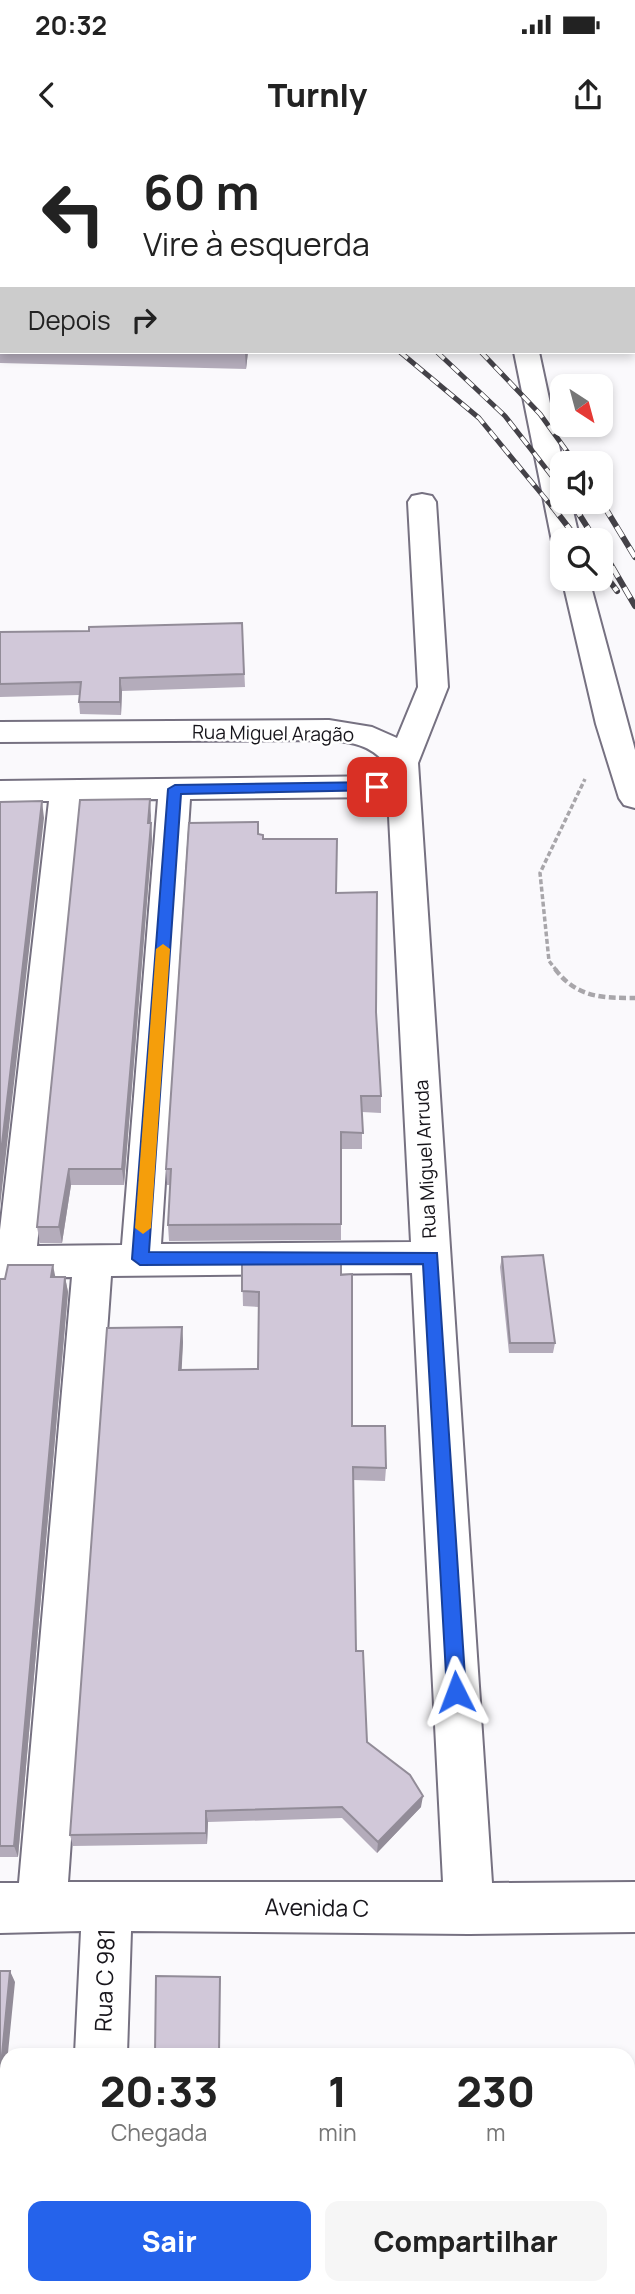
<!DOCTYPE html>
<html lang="pt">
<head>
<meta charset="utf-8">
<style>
	body { margin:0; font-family:Manrope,sans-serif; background:#f6f6f6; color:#222; height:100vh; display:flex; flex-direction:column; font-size:26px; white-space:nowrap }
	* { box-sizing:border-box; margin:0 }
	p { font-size:23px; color:#767676 }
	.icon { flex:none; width:38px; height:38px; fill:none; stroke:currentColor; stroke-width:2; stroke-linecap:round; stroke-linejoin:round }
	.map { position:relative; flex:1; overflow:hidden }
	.drawer { position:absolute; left:0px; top:1908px; width:635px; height:247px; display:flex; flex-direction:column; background:#fff; border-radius:21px 21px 0 0; box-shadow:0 4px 10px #0003 }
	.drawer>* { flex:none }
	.hud { position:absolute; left:0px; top:0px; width:635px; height:214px; box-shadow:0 4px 10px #0003; background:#fff; color:#222; overflow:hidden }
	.needle { width:46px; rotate:144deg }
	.controls { position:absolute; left:550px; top:234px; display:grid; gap:14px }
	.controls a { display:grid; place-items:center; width:63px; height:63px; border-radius:14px; background:#fff; box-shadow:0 4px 10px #0003; font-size:35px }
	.pin { position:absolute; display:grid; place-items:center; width:60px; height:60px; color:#fff; margin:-30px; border-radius:14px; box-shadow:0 4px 10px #0006 }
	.me { position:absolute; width:77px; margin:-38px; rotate:357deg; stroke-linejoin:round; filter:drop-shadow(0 0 5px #0008) }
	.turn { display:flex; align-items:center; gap:24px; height:147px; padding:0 28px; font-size:32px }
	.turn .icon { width:91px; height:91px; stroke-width:2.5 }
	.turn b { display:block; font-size:49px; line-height:60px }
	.then { display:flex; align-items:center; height:66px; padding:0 28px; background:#0003; gap:14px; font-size:26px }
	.eta { display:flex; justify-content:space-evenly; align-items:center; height:119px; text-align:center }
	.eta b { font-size:42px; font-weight:800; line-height:49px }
	.action { display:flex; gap:14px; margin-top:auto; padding:14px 28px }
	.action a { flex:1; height:80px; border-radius:14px; background:#2563eb; color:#fff; font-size:28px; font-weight:800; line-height:80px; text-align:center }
	.action a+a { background:#f6f6f6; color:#222 }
	.status { display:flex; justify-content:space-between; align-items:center; height:49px; padding:0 35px; background:#fff; direction:ltr }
	.status svg { height:19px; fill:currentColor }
	header { display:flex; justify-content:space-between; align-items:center; height:91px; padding:0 28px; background:#fff; font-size:32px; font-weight:800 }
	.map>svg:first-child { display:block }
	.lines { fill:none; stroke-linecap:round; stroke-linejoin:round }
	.minor-casing { stroke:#767181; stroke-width:4 }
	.path-far1 { stroke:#a8a6aa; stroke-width:3.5; stroke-dasharray:5 2.5; stroke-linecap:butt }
	.path { stroke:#a8a6aa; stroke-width:4.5; stroke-dasharray:7 3.5; stroke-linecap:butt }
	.minor { fill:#fff; fill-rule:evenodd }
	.rail-far1-casing { stroke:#444248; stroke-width:5 }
	.rail-casing { stroke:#444248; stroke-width:6 }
	.rail-far1 { stroke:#fff; stroke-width:3.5; stroke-dasharray:10; stroke-linecap:butt }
	.rail { stroke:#fff; stroke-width:4.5; stroke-dasharray:12; stroke-linecap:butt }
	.wall { fill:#b4acbb }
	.shaded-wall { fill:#928c98 }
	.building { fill:#d1c8d9; stroke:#928c98; stroke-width:2 }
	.route { fill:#2563eb; stroke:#184099; stroke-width:2 }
	.slow { fill:#f59e0b }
	.labels { text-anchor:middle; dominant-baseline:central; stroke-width:5; stroke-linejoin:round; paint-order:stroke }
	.street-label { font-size:19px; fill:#17151b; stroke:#fff }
	.near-street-label { font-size:23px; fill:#17151b; stroke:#fff }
</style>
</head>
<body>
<div class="status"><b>20:32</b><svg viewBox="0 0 49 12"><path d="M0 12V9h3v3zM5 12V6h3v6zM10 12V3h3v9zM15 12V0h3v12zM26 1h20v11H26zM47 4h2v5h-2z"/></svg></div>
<header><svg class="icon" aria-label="back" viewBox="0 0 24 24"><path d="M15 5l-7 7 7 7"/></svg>Turnly<svg class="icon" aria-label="share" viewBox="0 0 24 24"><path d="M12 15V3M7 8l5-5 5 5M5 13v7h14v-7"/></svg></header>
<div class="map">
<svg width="635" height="2154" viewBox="0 0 635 2154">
	<rect width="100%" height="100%" fill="#faf9fc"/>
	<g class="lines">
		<defs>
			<path id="minor" d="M 468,0 L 490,0 L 491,2 L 469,2 Z
				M 514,212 L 539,212 L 563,324 L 562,362 L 571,362 L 580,401 L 562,401 L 562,408 L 556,407 L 552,401 Z
				M 422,354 L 432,356 L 436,362 L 448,547 L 418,623 L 492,1743 L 635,1742 L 635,1792 L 469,1794 L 131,1791 L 127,1914 L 75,1914 L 81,1791 L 0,1793 L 0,1743 L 19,1743 L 72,1137 L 0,1138 L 0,1090 L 49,661 L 0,661 L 0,641 L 387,636 L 386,624 C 371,605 352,602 329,600 L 0,602 L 0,582 L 329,580 L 372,587 L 397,598 L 418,547 L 408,362 L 412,356 ZM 388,657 L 411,1102 L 161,1104 L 190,659 ZM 158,659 L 122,1105 L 37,1106 L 81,660 ZM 412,1133 L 443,1742 L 68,1742 L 111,1136 Z
				M 562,438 L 589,439 L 635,610 L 635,668 L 624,665 L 619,658 L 596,584 Z
				M 64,2147 L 120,2147 L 120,2154 L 64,2154 Z"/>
		</defs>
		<use href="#minor" class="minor-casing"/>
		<path class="path-far1" d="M 557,831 L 549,821 L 540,733 L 585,639"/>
		<path class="path" d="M 555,829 C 577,858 602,858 635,858"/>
		<use href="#minor" class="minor"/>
		<defs>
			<path id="rail-far1" d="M 242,0 L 244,2
				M 400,212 L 479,278 L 553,368
				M 437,212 L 505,276 L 562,349
				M 481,212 L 540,274 L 576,324
				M 600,360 L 605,368
				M 571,362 L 575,368"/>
			<path id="rail" d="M 552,366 L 579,401
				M 574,366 L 596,401
				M 604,366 L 635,417
				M 600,406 L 635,466
				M 600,428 L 617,451"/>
		</defs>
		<use href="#rail-far1" class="rail-far1-casing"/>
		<use href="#rail" class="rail-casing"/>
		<use href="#rail-far1" class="rail-far1"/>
		<use href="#rail" class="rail"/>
	</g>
	<path class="wall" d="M 0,86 L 2,86 L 2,212 L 248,212 L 246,229 L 0,223 Z
		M 242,483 L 245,547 L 122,551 L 121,575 L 80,574 L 79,562 L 79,555 L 0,557 L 0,492 L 89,491 Z
		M 151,676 L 152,700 L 124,1045 L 71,1045 L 62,1103 L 40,1103 L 37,1087 Z
		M 258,682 L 259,694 L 263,699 L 336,753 L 376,872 L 381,956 L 381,973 L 362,972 L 362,1009 L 341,1009 L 341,1100 L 169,1101 L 168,1085 L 170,1045 L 167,1045 L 166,1029 Z
		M 502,1117 L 555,1203 L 553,1213 L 509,1213 L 500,1127 Z
		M 242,1123 L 341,1135 L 352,1286 L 386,1328 L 385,1341 L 353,1340 L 356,1511 L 367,1602 L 421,1667 L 377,1713 L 342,1678 L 208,1682 L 207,1704 L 73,1706 L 70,1695 L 182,1187 L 183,1202 L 181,1230 L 258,1229 L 259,1167 L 243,1166 Z
		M 65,1137 L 68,1152 L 18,1717 L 0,1717 L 0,1139 Z
		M 7,2061 L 7,2133 L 0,2133 L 0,2062 Z"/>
	<path class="shaded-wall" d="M 245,212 L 248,212 L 246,229 Z
		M 120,538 L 122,551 L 121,575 L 120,562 Z
		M 150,659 L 151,676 L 150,688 L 151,683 L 152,700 L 124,1045 L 122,1029 Z
		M 42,661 L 44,678 L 0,1067 L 0,1021 Z
		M 69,1029 L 71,1045 L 62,1103 L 59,1087 Z
		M 53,1125 L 56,1140 L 51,1137 Z
		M 65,1137 L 68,1152 L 18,1717 L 14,1706 Z
		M 182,1187 L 183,1202 L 181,1244 L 179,1230 Z
		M 423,1656 L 421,1667 L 377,1713 L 378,1702 Z
		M 206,1671 L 208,1682 L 207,1704 L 206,1693 Z
		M 10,1831 L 15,1842 L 0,1994 L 0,1936 Z
		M 220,1837 L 220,1914 L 219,1914 Z"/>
	<path class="building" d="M 0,86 L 2,86 L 2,197 L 0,197 Z
		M 242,483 L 244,534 L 120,538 L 120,562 L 79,562 L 81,542 L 0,544 L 0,492 L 89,491 L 89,487 Z
		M 150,659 L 148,683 L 151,683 L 122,1029 L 69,1029 L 59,1087 L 37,1087 L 80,660 Z
		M 42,661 L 0,1021 L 0,662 Z
		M 258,682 L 258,694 L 263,695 L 263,699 L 337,699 L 336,753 L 377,752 L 376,872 L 381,956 L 361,956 L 363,993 L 341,992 L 341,1084 L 168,1085 L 171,1029 L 166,1029 L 189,683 Z
		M 543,1115 L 555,1203 L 510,1203 L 502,1117 Z
		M 341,1122 L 341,1135 L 352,1134 L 352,1286 L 385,1286 L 386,1328 L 353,1327 L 356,1511 L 363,1511 L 367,1602 L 410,1635 L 423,1656 L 378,1702 L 342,1667 L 206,1671 L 206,1693 L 70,1695 L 107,1188 L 182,1187 L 179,1230 L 258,1229 L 259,1152 L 242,1151 L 242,1123 Z
		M 8,1125 L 53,1125 L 51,1137 L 65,1137 L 14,1706 L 0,1706 L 0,1139 L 5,1139 Z
		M 0,1831 L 10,1831 L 0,1936 Z
		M 156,1836 L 220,1837 L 219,1914 L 155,1914 Z
		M 7,2061 L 7,2126 L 0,2126 L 0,2062 Z
		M 628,2073 L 635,2073 L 635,2154 L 158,2154 L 158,2147 L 628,2147 Z"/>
	<path class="route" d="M 377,642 L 382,644 L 382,650 L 181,654 L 149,1112 L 437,1113 L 466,1552 L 463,1558 L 456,1561 L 450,1558 L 447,1552 L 423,1124 L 140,1125 L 132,1119 L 168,649 L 175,645 Z"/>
	<path class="slow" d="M 163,804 L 170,809 L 151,1088 L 143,1094 L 135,1088 L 156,809 Z"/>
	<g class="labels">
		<g class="street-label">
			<text transform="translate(273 593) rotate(1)">Rua Miguel Aragão</text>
			<text transform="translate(425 1019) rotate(-93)">Rua Miguel Arruda</text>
		</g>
		<g class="near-street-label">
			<text transform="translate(317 1767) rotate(1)">Avenida C</text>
			<text transform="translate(104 1840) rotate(-88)">Rua C 981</text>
		</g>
	</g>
</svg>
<div class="controls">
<a><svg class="needle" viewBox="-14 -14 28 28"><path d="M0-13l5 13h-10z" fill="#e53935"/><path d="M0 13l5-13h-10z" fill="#767676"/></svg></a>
<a><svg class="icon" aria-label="sound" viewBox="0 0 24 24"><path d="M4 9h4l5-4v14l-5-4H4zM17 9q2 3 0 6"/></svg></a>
<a><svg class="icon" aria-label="search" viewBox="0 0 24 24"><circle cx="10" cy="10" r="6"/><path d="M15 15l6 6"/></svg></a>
</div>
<div class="pin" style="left:377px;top:647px;background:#d93025"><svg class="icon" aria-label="arrive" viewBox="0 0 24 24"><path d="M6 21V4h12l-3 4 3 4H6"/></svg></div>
<svg class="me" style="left:456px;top:1552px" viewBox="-20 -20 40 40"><path d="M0-17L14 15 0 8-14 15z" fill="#2563eb" stroke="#fff" stroke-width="4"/></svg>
<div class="hud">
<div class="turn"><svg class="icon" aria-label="left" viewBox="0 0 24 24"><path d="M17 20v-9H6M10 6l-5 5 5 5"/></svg><div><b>60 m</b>Vire à esquerda</div></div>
<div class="then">Depois<svg class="icon" aria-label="right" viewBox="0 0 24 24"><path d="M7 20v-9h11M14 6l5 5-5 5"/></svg></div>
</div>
<section class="drawer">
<div class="eta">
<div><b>20:33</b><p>Chegada</p></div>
<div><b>1</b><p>min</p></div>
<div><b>230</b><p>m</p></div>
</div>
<div class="action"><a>Sair</a><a>Compartilhar</a></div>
</section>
</div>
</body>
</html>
